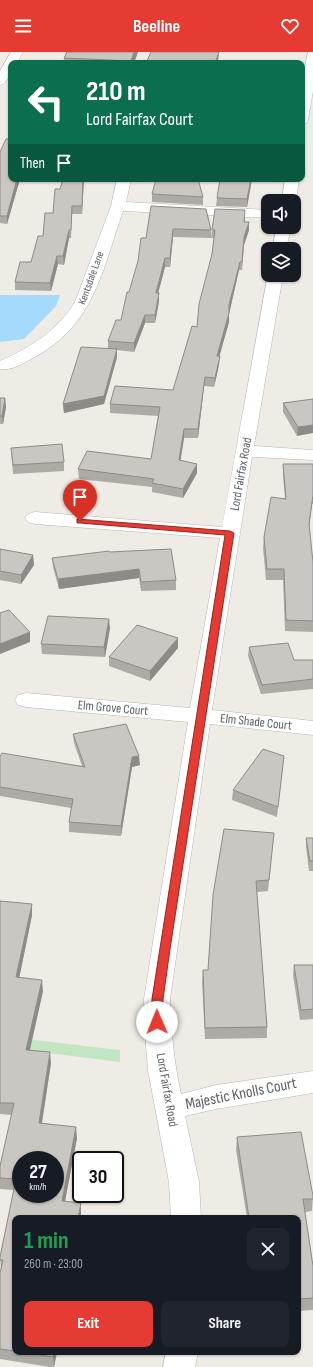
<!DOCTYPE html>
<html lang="en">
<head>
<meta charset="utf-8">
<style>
	body { margin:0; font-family:"Sofia Sans Condensed",sans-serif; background:#20242c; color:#f1f3f6; height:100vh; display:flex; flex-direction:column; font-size:15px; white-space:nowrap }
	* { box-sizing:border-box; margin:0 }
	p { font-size:13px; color:#9ea1a6 }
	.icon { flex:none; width:22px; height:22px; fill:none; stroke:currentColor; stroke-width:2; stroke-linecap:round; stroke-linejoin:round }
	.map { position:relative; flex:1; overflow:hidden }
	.panel { position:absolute; left:12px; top:1163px; width:289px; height:140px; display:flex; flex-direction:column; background:#171b24; border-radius:8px; box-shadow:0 1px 3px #0004 }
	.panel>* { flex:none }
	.top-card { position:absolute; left:8px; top:8px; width:297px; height:122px; border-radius:8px; box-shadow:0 1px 3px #0004; background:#0b6e4f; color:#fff; overflow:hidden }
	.controls { position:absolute; left:261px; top:142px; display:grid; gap:8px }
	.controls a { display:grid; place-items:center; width:40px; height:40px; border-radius:8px; background:#171b24; box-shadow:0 1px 3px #0004; font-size:20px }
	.speed { position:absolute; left:12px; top:1099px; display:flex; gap:8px; font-size:20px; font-weight:700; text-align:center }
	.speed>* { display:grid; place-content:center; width:52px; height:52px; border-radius:50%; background:#171b24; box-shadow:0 1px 3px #0004; line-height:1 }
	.speed small { font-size:10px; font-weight:400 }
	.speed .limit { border:2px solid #111; border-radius:6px; background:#fff; color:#111 }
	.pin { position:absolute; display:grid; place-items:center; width:34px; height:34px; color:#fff; margin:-41px -17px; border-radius:50% 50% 50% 0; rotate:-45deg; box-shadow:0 0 4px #0007 }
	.pin .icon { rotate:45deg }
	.me { position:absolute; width:44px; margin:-22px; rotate:359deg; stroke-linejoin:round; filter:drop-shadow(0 0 3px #0008) }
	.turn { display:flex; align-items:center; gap:14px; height:84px; padding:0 12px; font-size:18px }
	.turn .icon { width:52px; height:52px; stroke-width:2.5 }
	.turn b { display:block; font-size:28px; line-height:34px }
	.then { display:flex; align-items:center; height:38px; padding:0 12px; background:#0003; gap:8px; font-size:15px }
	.round { display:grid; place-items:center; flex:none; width:42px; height:42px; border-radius:8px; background:#20242c }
	.headline { display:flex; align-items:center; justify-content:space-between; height:68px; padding:0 12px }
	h1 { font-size:24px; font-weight:700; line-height:30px; color:#1e9e55 }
	.action { display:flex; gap:8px; margin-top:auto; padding:8px 12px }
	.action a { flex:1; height:46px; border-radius:8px; background:#e63b33; color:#fff; font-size:16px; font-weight:700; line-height:46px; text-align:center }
	.action a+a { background:#20242c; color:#f1f3f6 }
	header { display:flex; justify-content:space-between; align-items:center; height:52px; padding:0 12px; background:#e63b33; color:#fff; font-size:18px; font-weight:700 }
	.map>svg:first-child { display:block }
	.green { fill:#c3e6c2 }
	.water { fill:#a6dafd }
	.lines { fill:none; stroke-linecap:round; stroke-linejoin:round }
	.minor-casing { stroke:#b5b7bb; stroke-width:1 }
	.minor { fill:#fff; fill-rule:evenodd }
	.wall { fill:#aeaba7 }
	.shaded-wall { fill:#8d8b88 }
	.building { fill:#cac7c2; stroke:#8d8b88; fill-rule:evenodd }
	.route { fill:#e63b33; stroke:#962621 }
	.labels { text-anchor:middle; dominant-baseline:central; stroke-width:4; stroke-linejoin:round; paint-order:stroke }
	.far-street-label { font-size:11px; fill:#5c6065; stroke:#fff }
	.street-label { font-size:13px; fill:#5c6065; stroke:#fff }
	.near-street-label { font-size:16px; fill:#5c6065; stroke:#fff }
</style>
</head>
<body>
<header><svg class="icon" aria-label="menu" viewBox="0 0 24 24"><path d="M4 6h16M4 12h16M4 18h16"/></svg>Beeline<svg class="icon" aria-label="heart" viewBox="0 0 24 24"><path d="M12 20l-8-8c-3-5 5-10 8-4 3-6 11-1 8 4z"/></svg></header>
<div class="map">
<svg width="313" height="1315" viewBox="0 0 313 1315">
	<rect width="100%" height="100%" fill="#efece5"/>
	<path class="green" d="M 0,984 L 120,998 L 120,1010 L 0,995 Z"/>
	<path class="water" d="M 0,243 L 60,243 L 56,254 L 24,287 L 0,290 Z"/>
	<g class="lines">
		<defs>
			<path id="minor" d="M 11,0 L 23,0 L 17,11 L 11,11 L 11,21 L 4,32 L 0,33 L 0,19 Z
				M 308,0 L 313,0 L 313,39 L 308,68 L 307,71 L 302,72 L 302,31 Z
				M 117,127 L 131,127 L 126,150 L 268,158 L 268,166 L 123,159 C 102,219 94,275 31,307 C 22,312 11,319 0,317 L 0,309 C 31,295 57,279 75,250 L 111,154 Z
				M 285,127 L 299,127 L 296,149 L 294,152 L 294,149 L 282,149 Z
				M 277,175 L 291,175 L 286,197 L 272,197 Z
				M 268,222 L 283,223 L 254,394 L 313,398 L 313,408 L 252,405 L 212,658 L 313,669 L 313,683 L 210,672 L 170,947 C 171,979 174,1010 181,1042 L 216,1033 L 313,1019 L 313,1041 L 216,1057 L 185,1064 L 199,1130 L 201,1166 L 171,1166 L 169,1130 L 148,1018 L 145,981 L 144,947 L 188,670 L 26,655 L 18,653 L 15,648 L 18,643 L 26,641 L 190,656 L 220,486 L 35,472 L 28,470 L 25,466 L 28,462 L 35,460 L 222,475 Z
				M 166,1300 L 198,1300 L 195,1315 L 163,1315 Z"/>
		</defs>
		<use href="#minor" class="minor-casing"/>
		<use href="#minor" class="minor"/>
	</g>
	<path class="wall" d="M 138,0 L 134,11 L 64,11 L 64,6 Z
		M 0,100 L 11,127 L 20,127 L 7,172 L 0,171 Z
		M 63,127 L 84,127 L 82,162 L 72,162 L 71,186 L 69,186 L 64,213 L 58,212 L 51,239 L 15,238 L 15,230 L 31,210 L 53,161 Z
		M 252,127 L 247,155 L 216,154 L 217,146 Z
		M 152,142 L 203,145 L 203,153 L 152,150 Z
		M 206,157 L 211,178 L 211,186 L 173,185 L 170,215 L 165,215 L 158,241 L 159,249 L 155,271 L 145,271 L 134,300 L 117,298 L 117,305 L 104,352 L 64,361 L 63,352 L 108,296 L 108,289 L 121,268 L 146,186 Z
		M 245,166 L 245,170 L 249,178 L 244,193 L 242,218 L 239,218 L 229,262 L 229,270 L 219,304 L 219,313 L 214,335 L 204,334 L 198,386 L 184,386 L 180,409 L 197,421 L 183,446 L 152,440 L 152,435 L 79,427 L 78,417 L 151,407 L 158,364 L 110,361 L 110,352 L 173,338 L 197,275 L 212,202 L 214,186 L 211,186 L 212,178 Z
		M 0,346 L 5,346 L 6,355 L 3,372 L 0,372 Z
		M 313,347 L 297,384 L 283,360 L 283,351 Z
		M 11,396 L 64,410 L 64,419 L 13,422 Z
		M 283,412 L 313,412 L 313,452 L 312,452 L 309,475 L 313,510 L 313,580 L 285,579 L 283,528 L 266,528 L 263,496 L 264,485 L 285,447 L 283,423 Z
		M 0,497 L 33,503 L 34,513 L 21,532 L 0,528 Z
		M 110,500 L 176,528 L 176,538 L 141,539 L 139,526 L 59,537 L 53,515 L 52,506 Z
		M 110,576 L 105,605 L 42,602 L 41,592 Z
		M 249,595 L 294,608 L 313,608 L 313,637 L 261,642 L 248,604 Z
		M 178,596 L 150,629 L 109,614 L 109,605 Z
		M 73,682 L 140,713 L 132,715 L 121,784 L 69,780 L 69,770 L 71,756 L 0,744 L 0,704 L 82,714 L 74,691 Z
		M 284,704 L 277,765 L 232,748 L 233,738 Z
		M 274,781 L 268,839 L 257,840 L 267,975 L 267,986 L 205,987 L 202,929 L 203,918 L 208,918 Z
		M 306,786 L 313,786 L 313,819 L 309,819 L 306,795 Z
		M 0,849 L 32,863 L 19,926 L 43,939 L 30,998 L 51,1011 L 42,1071 L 77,1086 L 65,1149 L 81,1162 L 15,1166 L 15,1300 L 57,1300 L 54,1315 L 50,1315 L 0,1307 L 0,1221 L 1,1218 L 0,1205 L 14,1138 L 0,1137 L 0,1114 L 12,1063 L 0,1062 Z
		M 294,913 L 313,913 L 313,967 L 300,968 L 293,923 Z
		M 237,1085 L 313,1144 L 312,1159 L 305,1160 L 313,1214 L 313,1258 L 298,1259 L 298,1166 L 247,1166 L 236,1098 Z"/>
	<path class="shaded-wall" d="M 134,0 L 138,0 L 134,11 L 131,11 Z
		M 219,0 L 218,11 L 215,11 Z
		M 17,127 L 20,127 L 7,172 L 7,164 Z
		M 83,127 L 84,127 L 82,162 L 82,154 Z
		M 251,127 L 252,127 L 247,155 L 247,147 Z
		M 249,170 L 249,178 L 244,193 L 242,218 L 244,185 Z
		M 173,177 L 173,185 L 170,215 L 170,206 Z
		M 69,178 L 69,186 L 64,213 L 63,204 Z
		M 57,204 L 58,212 L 51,239 L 50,231 Z
		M 165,206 L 165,215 L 156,249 L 156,241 Z
		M 240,210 L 239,218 L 229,262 L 229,253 Z
		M 159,241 L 159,249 L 155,271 L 155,263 Z
		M 229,261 L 229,270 L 217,313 L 217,304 Z
		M 145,263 L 145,271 L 134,300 L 134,291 Z
		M 117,297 L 117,305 L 104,352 L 64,361 L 63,352 Z
		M 220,304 L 219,313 L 214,335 L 215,326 Z
		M 205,325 L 204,334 L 198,386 L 198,377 Z
		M 5,346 L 6,355 L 3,372 L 2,364 Z
		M 313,373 L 313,381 L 297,384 L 298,375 Z
		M 184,377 L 184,386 L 179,418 L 179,408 Z
		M 197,412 L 197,421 L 183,446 L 183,437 Z
		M 313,443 L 312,452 L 308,483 L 309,472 Z
		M 33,503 L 34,513 L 21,532 L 21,523 Z
		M 139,517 L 139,526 L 59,537 L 58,527 Z
		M 109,567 L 110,576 L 105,605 L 104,595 Z
		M 30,580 L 30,590 L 0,602 L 0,592 Z
		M 178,586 L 178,596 L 150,629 L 150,619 Z
		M 139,704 L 140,713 L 132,715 L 121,784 L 121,774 L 132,705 Z
		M 32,852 L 32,863 L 17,937 L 16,925 Z
		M 42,928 L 43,939 L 27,1010 L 26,998 Z
		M 50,1000 L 51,1011 L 40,1082 L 39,1071 Z
		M 76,1075 L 77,1086 L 63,1160 L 62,1149 Z
		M 81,1151 L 81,1166 L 78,1166 Z
		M 54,1300 L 57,1300 L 54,1315 L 53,1305 Z"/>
	<path class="building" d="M 67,0 L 134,0 L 131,9 L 64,6 Z
		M 151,0 L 219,0 L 215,11 L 146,11 Z
		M 11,83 L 11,127 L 17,127 L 7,164 L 0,164 L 0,100 L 6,87 L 10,87 Z
		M 63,127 L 83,127 L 82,154 L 72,154 L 71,178 L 69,178 L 63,204 L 57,204 L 50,231 L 15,230 L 20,210 L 31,210 L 38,184 L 43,184 L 45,161 L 53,161 L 55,137 L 60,137 Z
		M 156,127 L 198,127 L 203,145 L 152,142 Z
		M 220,127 L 251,127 L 247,147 L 217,146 Z
		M 151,154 L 206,157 L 211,178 L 173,177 L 170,206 L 165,206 L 156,241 L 159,241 L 155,263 L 145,263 L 134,291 L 108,289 L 116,268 L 121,268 L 127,240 L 129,240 L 138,209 L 141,186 L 146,186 Z
		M 215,157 L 245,158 L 244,170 L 249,170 L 244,185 L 242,210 L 240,210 L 229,253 L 229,261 L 217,304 L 220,304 L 215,326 L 205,325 L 198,377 L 184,377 L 179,408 L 197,412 L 183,437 L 152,431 L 154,427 L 78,417 L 87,399 L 151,407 L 160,355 L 110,352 L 115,334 L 173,338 L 192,274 L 197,275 L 199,252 L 212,202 L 215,178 L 212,178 Z
		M 81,295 L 117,297 L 104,344 L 63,352 Z
		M 0,346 L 5,346 L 2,364 L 0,364 Z
		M 313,347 L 313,373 L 298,375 L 283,351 Z
		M 62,392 L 64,410 L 13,413 L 11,396 Z
		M 283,412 L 313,412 L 313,443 L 309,472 L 313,510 L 313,569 L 286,568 L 284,517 L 267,517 L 264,485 L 271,445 L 286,447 Z
		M 0,497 L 33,503 L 21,523 L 0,519 Z
		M 171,497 L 176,528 L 141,530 L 139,517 L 58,527 L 52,506 L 109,499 L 110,500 Z
		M 9,558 L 30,580 L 0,592 L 0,561 Z
		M 48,564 L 109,567 L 104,595 L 41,592 Z
		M 137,573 L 178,586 L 150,619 L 109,605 Z
		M 288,591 L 294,608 L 313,608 L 313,627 L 262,633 L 249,595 Z
		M 126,672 L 139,704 L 132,705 L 121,774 L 69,770 L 73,747 L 0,735 L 0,704 L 2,701 L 85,715 L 73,682 Z
		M 263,697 L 284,704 L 278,755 L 233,738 Z
		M 224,777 L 274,781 L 269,828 L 256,829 L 267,975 L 205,976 L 203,918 L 208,918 L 213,843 Z
		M 306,786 L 313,786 L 313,809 L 310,809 Z
		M 0,849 L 32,852 L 16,925 L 42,928 L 26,998 L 50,1000 L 39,1071 L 76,1075 L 62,1149 L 81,1151 L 78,1166 L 15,1166 L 15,1299 L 0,1297 L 0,1221 L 3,1208 L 0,1208 L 0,1205 L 16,1127 L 0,1126 L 0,1114 L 14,1051 L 0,1051 ZM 21,1108 L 55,1108 L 55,1142 L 21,1142 Z
		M 294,913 L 313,913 L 313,957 L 301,958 Z
		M 301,1080 L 313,1144 L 313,1147 L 303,1147 L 313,1214 L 313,1246 L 298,1247 L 298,1166 L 249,1166 L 237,1085 Z
		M 22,1300 L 54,1300 L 53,1305 Z"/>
	<path class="route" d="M 77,467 L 230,479 L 234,481 L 170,897 L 163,947 L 163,970 L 161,973 L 157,974 L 153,973 L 152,970 L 152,947 L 225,483 L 80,471 L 77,471 Z"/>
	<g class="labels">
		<g class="far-street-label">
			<text transform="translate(91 226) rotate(-70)">Kentsdale Lane</text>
		</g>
		<g class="street-label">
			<text transform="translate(241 422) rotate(-80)">Lord Fairfax Road</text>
			<text transform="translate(113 656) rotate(5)">Elm Grove Court</text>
			<text transform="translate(256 670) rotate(6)">Elm Shade Court</text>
			<text transform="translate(167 1038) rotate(80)">Lord Fairfax Road</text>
		</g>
		<g class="near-street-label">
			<text transform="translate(241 1042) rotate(-11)">Majestic Knolls Court</text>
		</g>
	</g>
</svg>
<div class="controls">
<a><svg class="icon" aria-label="sound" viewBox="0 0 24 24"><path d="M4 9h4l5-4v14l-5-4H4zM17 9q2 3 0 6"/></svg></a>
<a><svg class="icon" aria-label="layers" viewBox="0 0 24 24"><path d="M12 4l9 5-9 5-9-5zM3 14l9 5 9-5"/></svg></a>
</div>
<div class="speed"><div>27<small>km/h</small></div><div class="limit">30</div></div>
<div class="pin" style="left:80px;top:469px;background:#d93025"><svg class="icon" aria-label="arrive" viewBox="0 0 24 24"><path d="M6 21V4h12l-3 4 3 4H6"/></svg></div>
<svg class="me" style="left:157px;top:970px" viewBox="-20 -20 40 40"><circle r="19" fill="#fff"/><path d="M0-13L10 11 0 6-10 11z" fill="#e63b33"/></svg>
<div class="top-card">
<div class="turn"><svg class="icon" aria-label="left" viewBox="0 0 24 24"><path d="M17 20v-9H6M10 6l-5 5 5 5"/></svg><div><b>210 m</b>Lord Fairfax Court</div></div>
<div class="then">Then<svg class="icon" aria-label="arrive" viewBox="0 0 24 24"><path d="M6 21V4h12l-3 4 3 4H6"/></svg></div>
</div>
<section class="panel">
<div class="headline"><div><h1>1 min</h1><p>260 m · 23:00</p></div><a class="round"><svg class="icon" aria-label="close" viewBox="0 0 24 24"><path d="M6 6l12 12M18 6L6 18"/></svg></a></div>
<div class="action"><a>Exit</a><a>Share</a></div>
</section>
</div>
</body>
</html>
